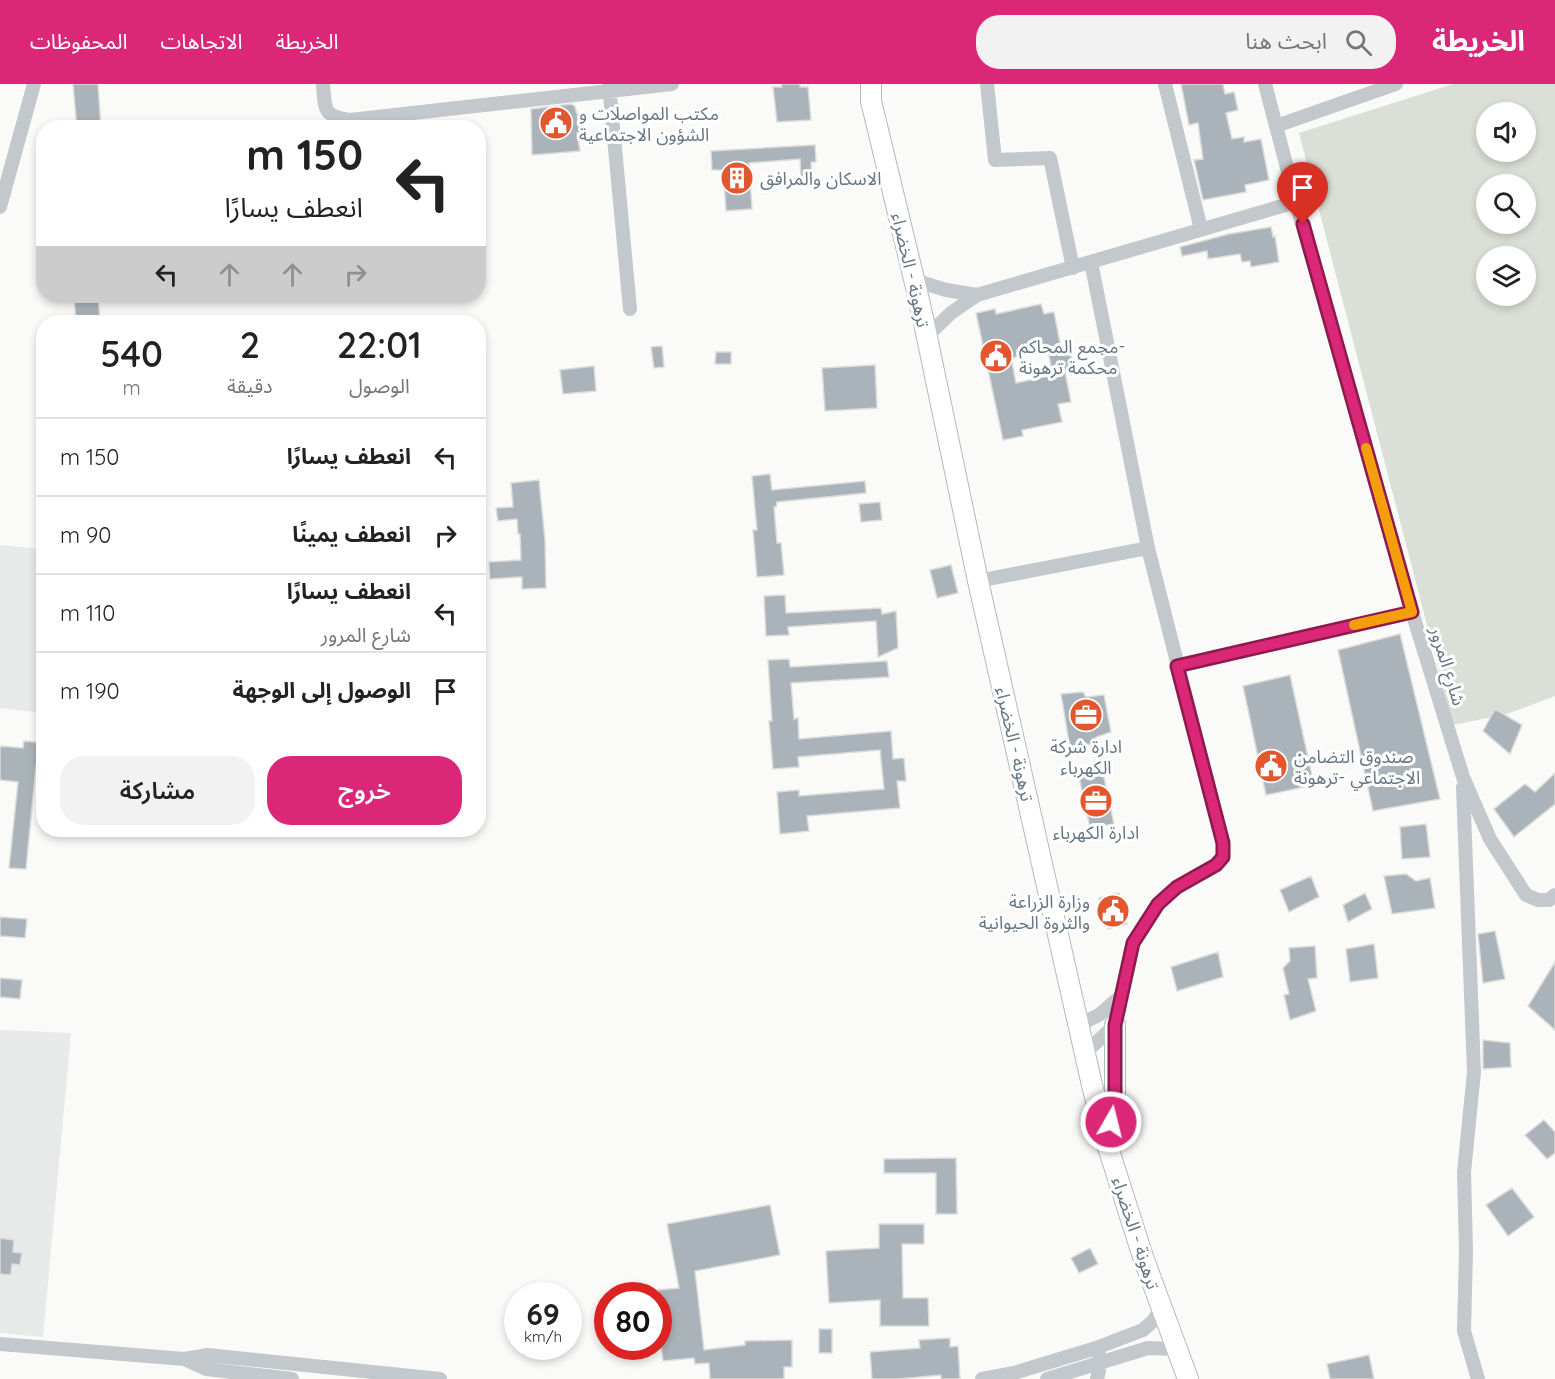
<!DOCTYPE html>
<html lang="ar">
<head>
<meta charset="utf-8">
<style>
	body { margin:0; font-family:Quicksand,"Noto Sans Arabic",sans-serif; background:#f2f2f2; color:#222; direction:rtl; height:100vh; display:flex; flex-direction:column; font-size:22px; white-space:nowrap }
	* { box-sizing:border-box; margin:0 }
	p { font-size:20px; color:#767676 }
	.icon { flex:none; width:33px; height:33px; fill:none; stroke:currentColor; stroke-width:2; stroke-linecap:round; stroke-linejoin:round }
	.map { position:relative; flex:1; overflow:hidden; direction:ltr }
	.details { position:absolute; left:36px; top:231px; width:450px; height:522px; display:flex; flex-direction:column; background:#fff; border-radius:24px; box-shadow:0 3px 9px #0003; direction:rtl }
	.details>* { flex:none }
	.hud { position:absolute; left:36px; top:36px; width:450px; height:183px; border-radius:24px; box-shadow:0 3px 9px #0003; direction:rtl; background:#fff; color:#222; overflow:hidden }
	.fabs { position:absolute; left:1476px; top:18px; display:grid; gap:12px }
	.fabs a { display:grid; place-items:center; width:60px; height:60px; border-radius:50%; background:#fff; box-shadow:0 3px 9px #0003; font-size:30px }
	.speed { position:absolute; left:504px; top:1198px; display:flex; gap:12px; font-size:30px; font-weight:700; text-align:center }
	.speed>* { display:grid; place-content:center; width:78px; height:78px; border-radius:50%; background:#fff; box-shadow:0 3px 9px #0003; line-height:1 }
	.speed small { font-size:15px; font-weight:400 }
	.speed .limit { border:9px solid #d22; background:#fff; color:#111 }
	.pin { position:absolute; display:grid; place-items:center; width:51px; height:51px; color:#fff; margin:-62px -26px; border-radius:50% 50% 50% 0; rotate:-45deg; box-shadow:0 0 6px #0007 }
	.pin .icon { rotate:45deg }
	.me { position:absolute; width:66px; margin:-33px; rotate:8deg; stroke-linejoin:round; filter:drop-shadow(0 0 4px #0008) }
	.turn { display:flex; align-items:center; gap:21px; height:126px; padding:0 24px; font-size:27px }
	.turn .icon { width:78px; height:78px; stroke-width:2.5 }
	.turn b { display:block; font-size:42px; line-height:51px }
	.lanes { display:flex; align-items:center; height:57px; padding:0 24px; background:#0003; justify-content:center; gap:30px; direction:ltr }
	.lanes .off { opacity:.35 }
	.eta { display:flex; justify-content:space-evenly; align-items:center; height:102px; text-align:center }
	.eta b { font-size:36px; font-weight:600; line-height:42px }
	.primary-button { display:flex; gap:12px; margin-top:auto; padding:12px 24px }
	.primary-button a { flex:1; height:69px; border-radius:24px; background:#db2777; color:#fff; font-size:24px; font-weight:600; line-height:69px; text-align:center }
	.primary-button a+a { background:#f2f2f2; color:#222 }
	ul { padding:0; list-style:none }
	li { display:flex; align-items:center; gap:18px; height:78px; padding:0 24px; border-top:2px solid #e0e0e0 }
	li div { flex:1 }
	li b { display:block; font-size:22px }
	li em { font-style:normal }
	header { display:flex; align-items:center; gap:36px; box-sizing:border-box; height:84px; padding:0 30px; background:#db2777; color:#fff }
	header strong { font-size:28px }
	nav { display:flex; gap:33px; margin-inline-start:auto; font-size:21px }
	.search { width:420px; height:54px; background:#f2f2f2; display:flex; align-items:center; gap:15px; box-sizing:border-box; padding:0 21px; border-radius:24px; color:#767676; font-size:22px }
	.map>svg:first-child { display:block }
	.built { fill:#e8e9e9 }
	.green { fill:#dadfd7; fill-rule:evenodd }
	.building { fill:#aab3b9; stroke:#dcdcda; stroke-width:1.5; fill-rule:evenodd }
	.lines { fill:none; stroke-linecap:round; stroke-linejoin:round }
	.highway-casing { stroke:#b4b9bd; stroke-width:22 }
	.minor { stroke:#c3c8cc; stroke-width:14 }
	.highway { stroke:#fff; stroke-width:20 }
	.route-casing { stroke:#8e194d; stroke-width:15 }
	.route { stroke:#db2777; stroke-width:10 }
	.slow { stroke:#f59e0b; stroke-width:10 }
	.labels { text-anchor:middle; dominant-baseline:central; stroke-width:6; stroke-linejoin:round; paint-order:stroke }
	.poi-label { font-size:18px; fill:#657683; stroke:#fff; text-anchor:start }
	.street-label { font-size:18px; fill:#657683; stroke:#fff }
</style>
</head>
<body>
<header>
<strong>الخريطة</strong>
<div class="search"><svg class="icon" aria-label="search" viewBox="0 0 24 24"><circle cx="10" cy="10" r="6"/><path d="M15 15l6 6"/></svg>ابحث هنا</div>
<nav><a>الخريطة</a><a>الاتجاهات</a><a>المحفوظات</a></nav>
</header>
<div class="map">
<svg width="1555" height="1295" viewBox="0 0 1555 1295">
	<rect width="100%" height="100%" fill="#fafaf8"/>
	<path class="built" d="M 0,461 L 43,465 L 43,629 L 0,624 Z
		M 0,946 L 71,949 L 43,1253 L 0,1249 Z"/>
	<path class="green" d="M 1453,0 L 1555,0 L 1555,612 L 1507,630 L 1453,641 L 1299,49 ZM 1486,28 L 1526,28 L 1526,68 L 1486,68 ZM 1486,100 L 1526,100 L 1526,140 L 1486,140 ZM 1486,172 L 1526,172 L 1526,212 L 1486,212 Z"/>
	<path class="building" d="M 73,0 L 98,0 L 101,44 L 77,44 Z
		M 781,0 L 800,0 L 800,3 L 808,3 L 811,36 L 777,38 L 773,3 L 782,3 Z
		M 1181,0 L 1223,0 L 1225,10 L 1234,8 L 1238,26 L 1226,29 L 1232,55 L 1244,53 L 1244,58 L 1261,55 L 1269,96 L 1245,101 L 1246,108 L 1203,116 L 1194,76 L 1203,75 L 1198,39 L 1189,41 Z
		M 572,20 L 575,23 L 577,30 L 580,30 L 582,47 L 577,49 L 580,67 L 532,71 L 531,25 Z
		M 815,61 L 816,78 L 811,78 L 812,94 L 801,94 L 800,75 L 749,79 L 752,125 L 726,127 L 723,86 L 712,86 L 711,67 Z
		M 1271,143 L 1273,153 L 1275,152 L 1279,178 L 1251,183 L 1250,177 L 1242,178 L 1240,170 L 1208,175 L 1207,167 L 1182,172 L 1180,163 L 1229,150 Z
		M 74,212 L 98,212 L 100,238 L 76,238 Z
		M 1041,220 L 1044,230 L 1054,228 L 1061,264 L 1069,262 L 1074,287 L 1065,288 L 1071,318 L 1058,320 L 1062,338 L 1022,346 L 1023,352 L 1003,356 L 976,229 L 995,225 L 996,230 ZM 1048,267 L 1053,291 L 1016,299 L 1011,274 Z
		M 662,262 L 664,283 L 654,284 L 651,263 Z
		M 716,268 L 731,268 L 731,280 L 715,280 Z
		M 875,281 L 877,324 L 825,327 L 822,284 Z
		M 594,282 L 596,307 L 563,310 L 560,286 Z
		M 770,390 L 772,406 L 865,397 L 866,409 L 777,418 L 776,423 L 774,423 L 777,459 L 781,459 L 784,491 L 757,493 L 753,446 L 757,446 L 752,392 Z
		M 539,396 L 545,456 L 546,504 L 522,505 L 522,493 L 490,495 L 489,478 L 521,476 L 520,450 L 518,450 L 517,435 L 498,437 L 496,424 L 513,423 L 511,399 Z
		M 880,418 L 882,436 L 861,438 L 859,420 Z
		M 951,481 L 958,509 L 937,514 L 930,486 Z
		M 785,511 L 786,529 L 881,524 L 882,530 L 896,527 L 898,564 L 878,573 L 876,537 L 788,543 L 789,551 L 766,552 L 764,512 Z
		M 1400,550 L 1440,715 L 1373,727 L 1338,566 Z
		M 789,575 L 790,583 L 887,577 L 889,593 L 791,599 L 794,635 L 798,634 L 799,655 L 891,647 L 893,675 L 904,674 L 906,697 L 897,697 L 900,724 L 807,732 L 809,747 L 780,750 L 777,708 L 799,706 L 799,712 L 884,705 L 880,666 L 798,673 L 799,683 L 773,685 L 769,637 L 772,637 L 768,576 Z
		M 1290,591 L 1314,701 L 1266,711 L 1243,602 Z
		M 1083,608 L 1086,613 L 1104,611 L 1111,648 L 1096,653 L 1096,659 L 1070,664 L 1061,610 Z
		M 1495,625 L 1522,641 L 1510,670 L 1483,647 Z
		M 24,657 L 44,659 L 44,682 L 36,682 L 26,785 L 9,784 L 18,698 L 0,696 L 0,662 L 23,664 Z
		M 1103,689 L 1114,740 L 1090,744 L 1079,693 Z
		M 1555,689 L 1555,720 L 1514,753 L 1494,725 L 1525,700 L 1535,708 Z
		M 1426,740 L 1430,773 L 1402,775 L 1400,743 Z
		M 1406,790 L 1416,797 L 1430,794 L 1435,824 L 1392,830 L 1384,792 Z
		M 1311,792 L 1319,813 L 1289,828 L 1280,806 Z
		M 1119,809 L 1127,840 L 1108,845 L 1099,814 Z
		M 1365,809 L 1372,825 L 1348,838 L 1343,821 Z
		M 0,833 L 27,835 L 25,854 L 0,852 Z
		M 1495,847 L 1505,895 L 1483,899 L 1478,850 Z
		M 1374,860 L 1378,894 L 1350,898 L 1346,865 Z
		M 1315,862 L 1317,894 L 1308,895 L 1316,927 L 1290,936 L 1284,911 L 1289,910 L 1283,884 L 1290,877 L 1289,864 Z
		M 1218,868 L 1223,893 L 1177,907 L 1171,883 Z
		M 1555,878 L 1555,946 L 1528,922 Z
		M 0,894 L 22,896 L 20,915 L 0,913 Z
		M 1483,956 L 1510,959 L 1511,983 L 1483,985 Z
		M 1544,1036 L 1555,1048 L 1555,1069 L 1547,1075 L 1525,1051 Z
		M 956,1074 L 957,1130 L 936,1130 L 936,1089 L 884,1089 L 884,1075 Z
		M 1512,1104 L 1534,1133 L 1508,1152 L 1486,1121 Z
		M 770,1121 L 780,1171 L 695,1187 L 704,1266 L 745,1261 L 745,1257 L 792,1256 L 792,1283 L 784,1283 L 784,1295 L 710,1295 L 709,1279 L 695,1280 L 694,1274 L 663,1277 L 658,1236 L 658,1206 L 679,1204 L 667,1140 Z
		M 879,1140 L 924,1140 L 924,1160 L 902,1160 L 903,1214 L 928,1214 L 929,1242 L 880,1242 L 880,1216 L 829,1219 L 826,1167 L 879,1164 Z
		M 0,1154 L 14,1156 L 13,1168 L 22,1169 L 20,1181 L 12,1180 L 11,1191 L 0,1190 Z
		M 1090,1164 L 1098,1180 L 1079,1189 L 1071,1174 Z
		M 819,1245 L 832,1245 L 832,1269 L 819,1269 Z
		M 950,1254 L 950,1263 L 958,1262 L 960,1295 L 941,1295 L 941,1291 L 898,1295 L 872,1295 L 870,1268 L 920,1264 L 919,1256 Z
		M 1369,1271 L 1374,1295 L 1330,1295 L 1327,1280 Z"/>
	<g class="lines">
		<defs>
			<path id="highway" d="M 871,0 L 871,17 L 920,220 L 978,497 L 1092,1001 L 1107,1060 L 1143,1173 L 1188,1295
				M 1109,1051 L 1115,1015 L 1115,941"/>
		</defs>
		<use href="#highway" class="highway-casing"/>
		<path class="minor" d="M 323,0 C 325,26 323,32 350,36 L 672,0
			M 609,0 L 630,225
			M 987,0 L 995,76 L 1050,74 L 1073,184
			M 1165,0 L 1201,145
			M 1265,0 L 1296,118 L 1412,528 L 1463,693 L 1490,755 L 1526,811 L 1538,816 L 1549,816 L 1555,811
			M 1276,42 L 1396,0
			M 0,123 L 34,0
			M 914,196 L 946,206 L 977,211
			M 926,253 L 951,229 L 977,211 L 1296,118
			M 978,497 L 1148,464
			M 1177,582 L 1412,528
			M 1463,703 L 1474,988 L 1464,1088 L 1466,1167 L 1464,1247 L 1478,1295
			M 1078,941 L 1099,931 L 1121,912
			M 1085,969 L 1115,941 L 1133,859 L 1158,820 L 1177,803 L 1216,781 L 1223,773 L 1223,759 L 1148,464 L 1091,178
			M 0,1260 L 184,1275 L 208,1271 L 440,1295
			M 184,1275 L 206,1285 L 292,1295
			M 982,1295 L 1014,1289 L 1096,1264 L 1143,1246 L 1154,1236 L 1161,1223
			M 1047,1295 L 1148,1264 L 1177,1265
			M 1097,1295 L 1101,1278 L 1099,1271"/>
		<use href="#highway" class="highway"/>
	</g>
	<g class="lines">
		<defs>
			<path id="route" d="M 1111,1038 L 1115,1015 L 1115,941 L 1133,859 L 1158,820 L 1177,803 L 1216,781 L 1223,773 L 1223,759 L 1177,582 L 1412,528 L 1303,140"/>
		</defs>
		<use href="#route" class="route-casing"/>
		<use href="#route" class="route"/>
		<path class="slow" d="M 1354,541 L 1412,528 L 1366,364"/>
	</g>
	<defs>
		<symbol id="civic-disc" viewBox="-11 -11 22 22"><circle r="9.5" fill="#e4572e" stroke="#fff"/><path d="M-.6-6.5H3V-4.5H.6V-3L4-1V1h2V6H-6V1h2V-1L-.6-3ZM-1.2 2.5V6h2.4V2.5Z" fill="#fff"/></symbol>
		<symbol id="building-disc" viewBox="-11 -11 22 22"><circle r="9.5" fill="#e4572e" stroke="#fff"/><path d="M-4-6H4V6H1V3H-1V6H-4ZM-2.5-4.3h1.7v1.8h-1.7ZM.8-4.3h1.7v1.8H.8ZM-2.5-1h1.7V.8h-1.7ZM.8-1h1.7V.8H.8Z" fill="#fff"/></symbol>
		<symbol id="office-disc" viewBox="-11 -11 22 22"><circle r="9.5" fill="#e4572e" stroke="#fff"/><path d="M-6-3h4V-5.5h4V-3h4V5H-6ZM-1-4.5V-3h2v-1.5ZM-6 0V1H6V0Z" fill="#fff"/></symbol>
	</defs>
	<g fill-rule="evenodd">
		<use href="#civic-disc" x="537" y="20" width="38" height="38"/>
		<use href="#building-disc" x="718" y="75" width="38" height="38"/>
		<use href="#civic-disc" x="977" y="253" width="38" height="38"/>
		<use href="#office-disc" x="1067" y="612" width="38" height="38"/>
		<use href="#civic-disc" x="1252" y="663" width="38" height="38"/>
		<use href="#office-disc" x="1077" y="698" width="38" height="38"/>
		<use href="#civic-disc" x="1094" y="808" width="38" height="38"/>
	</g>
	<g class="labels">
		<g class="poi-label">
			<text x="579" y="29">مكتب المواصلات و<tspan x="579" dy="21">الشؤون الاجتماعية</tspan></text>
			<text x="760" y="94">الاسكان والمرافق</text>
			<text x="1019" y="262">مجمع المحاكم-<tspan x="1019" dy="21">محكمة ترهونة</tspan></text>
			<text x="1086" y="662" text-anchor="middle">ادارة شركة<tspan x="1086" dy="21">الكهرباء</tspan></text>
			<text x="1294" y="672">صندوق التضامن<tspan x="1294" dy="21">الاجتماعي -ترهونة</tspan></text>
			<text x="1096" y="748" text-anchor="middle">ادارة الكهرباء</text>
			<text x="1090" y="817" text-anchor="end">وزارة الزراعة<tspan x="1090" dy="21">والثروة الحيوانية</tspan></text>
		</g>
		<g class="street-label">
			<text transform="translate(911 186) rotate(77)">ترهونة - الخضراء</text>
			<text transform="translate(1448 582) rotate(73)">شارع المرور</text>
			<text transform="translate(1015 660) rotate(77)">ترهونة - الخضراء</text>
			<text transform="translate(1136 1149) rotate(72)">ترهونة - الخضراء</text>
		</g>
	</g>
</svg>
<div class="fabs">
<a><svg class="icon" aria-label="sound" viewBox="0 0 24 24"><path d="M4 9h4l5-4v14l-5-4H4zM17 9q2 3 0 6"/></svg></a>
<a><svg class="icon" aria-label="search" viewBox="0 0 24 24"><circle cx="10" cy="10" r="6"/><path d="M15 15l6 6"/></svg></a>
<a><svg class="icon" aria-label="layers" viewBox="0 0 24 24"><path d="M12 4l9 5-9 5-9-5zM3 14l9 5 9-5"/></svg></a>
</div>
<div class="speed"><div>69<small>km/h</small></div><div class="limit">80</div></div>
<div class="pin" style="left:1303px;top:140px;background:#d93025"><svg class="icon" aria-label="arrive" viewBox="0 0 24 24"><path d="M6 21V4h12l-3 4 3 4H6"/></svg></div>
<svg class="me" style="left:1111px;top:1038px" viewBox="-20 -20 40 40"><circle r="17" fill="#db2777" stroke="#fff" stroke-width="3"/><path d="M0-11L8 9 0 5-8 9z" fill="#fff"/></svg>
<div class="hud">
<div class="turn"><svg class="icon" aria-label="left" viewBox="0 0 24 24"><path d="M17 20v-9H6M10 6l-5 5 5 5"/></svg><div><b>150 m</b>انعطف يسارًا</div></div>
<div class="lanes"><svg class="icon" aria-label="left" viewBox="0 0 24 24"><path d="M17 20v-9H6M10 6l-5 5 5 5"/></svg><svg class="icon off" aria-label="ahead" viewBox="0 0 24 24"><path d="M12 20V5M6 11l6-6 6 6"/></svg><svg class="icon off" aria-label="ahead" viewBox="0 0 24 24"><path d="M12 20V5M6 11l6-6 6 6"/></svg><svg class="icon off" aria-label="right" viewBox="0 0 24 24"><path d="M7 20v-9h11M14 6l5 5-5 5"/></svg></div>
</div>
<section class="details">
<div class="eta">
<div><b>22:01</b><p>الوصول</p></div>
<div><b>2</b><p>دقيقة</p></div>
<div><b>540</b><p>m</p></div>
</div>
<ul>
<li><svg class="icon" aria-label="left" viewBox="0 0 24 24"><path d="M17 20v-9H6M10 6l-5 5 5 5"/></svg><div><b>انعطف يسارًا</b></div><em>150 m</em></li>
<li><svg class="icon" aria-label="right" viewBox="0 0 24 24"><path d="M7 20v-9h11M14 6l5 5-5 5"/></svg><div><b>انعطف يمينًا</b></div><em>90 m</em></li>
<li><svg class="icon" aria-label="left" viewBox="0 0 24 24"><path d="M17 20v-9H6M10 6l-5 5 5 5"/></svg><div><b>انعطف يسارًا</b><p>شارع المرور</p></div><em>110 m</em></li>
<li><svg class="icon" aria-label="arrive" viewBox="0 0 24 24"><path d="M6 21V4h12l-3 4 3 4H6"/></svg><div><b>الوصول إلى الوجهة</b></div><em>190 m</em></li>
</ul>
<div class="primary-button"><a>خروج</a><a>مشاركة</a></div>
</section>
</div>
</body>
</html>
